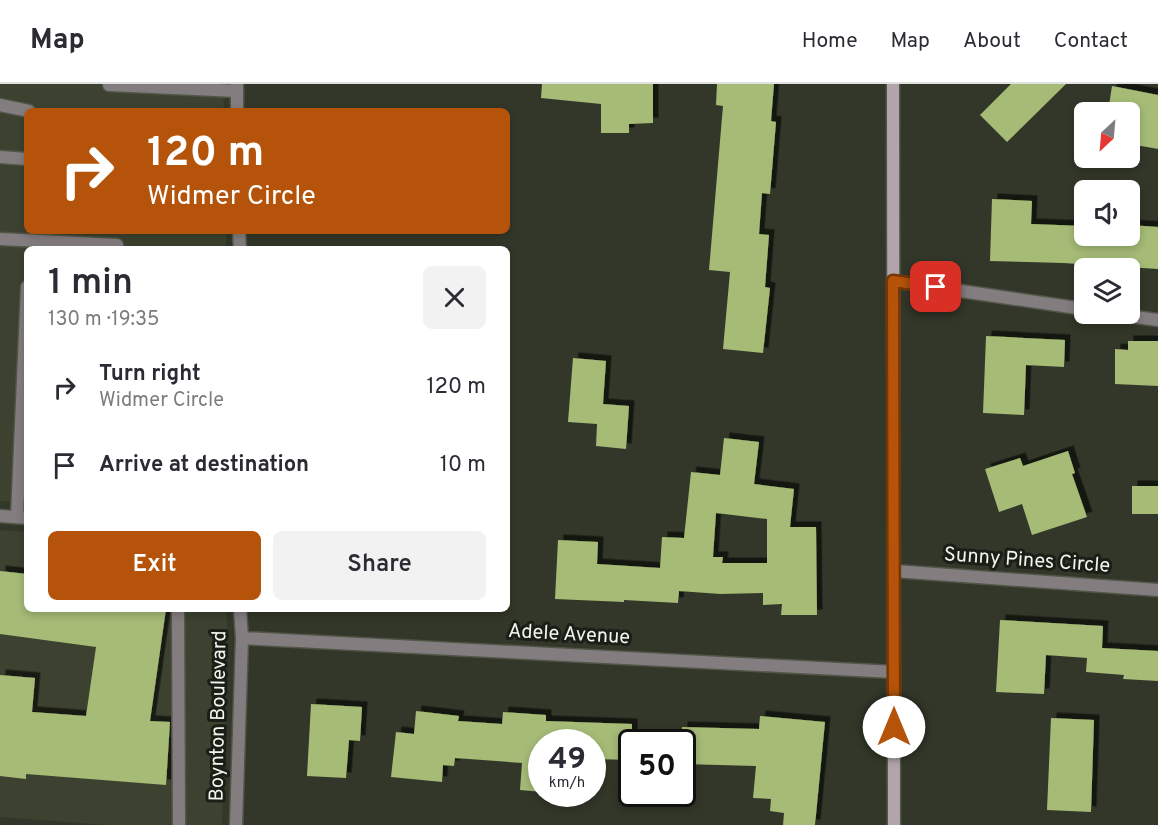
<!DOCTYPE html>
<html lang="en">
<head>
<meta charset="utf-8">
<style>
	body { margin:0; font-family:Overpass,sans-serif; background:#f2f2f3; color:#2b2b33; height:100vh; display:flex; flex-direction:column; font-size:22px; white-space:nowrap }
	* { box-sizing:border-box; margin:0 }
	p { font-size:20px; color:#7c7c81 }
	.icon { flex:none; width:33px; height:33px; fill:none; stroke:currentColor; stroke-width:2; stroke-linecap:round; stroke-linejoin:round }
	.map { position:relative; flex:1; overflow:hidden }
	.sheet { position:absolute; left:24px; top:162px; width:486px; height:366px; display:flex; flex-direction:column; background:#fff; border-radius:9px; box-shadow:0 3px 9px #0003 }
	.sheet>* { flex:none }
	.banner { position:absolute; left:24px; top:24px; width:486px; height:126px; border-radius:9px; box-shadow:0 3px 9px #0003; background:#b45309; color:#fff; overflow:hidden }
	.needle { width:39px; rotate:206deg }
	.buttons { position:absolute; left:1074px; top:18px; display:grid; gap:12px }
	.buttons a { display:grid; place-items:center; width:66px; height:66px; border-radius:9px; background:#fff; box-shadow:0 3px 9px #0003; font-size:30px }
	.speed { position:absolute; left:528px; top:645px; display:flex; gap:12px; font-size:30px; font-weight:700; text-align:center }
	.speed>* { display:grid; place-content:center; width:78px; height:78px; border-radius:50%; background:#fff; box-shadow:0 3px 9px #0003; line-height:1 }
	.speed small { font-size:15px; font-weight:400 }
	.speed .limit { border:3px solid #111; border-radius:9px; background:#fff; color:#111 }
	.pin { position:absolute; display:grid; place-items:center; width:51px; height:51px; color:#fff; margin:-26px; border-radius:12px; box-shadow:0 3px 9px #0006 }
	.me { position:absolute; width:66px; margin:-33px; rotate:0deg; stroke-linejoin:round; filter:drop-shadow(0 0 4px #0008) }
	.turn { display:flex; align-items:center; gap:21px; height:126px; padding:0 24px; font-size:27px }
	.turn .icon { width:78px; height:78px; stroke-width:2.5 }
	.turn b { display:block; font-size:42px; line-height:51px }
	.round { display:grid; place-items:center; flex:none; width:63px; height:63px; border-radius:9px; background:#f2f2f3 }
	.head { display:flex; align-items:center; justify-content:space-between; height:102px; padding:0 24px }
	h1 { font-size:36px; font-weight:600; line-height:45px }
	.primary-button { display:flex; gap:12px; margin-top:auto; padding:12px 24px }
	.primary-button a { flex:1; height:69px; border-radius:9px; background:#b45309; color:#fff; font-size:24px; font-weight:600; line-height:69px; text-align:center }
	.primary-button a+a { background:#f2f2f3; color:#2b2b33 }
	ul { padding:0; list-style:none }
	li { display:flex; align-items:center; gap:18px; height:78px; padding:0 24px }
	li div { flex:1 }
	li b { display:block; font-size:22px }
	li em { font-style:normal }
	header { display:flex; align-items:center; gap:36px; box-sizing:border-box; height:84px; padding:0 30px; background:#fff; border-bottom:2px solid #e1e1e2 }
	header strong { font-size:28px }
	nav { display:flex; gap:33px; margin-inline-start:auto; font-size:21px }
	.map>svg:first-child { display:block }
	.built { fill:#3c422f }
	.building { fill:#a5bb76; fill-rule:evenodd; filter:url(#shadow) }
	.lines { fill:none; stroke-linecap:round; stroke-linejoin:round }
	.lane-casing { stroke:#515648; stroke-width:15 }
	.street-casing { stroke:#515648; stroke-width:15 }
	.secondary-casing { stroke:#515648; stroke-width:15 }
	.lane { stroke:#847d80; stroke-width:12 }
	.street { stroke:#847d80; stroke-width:12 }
	.secondary { stroke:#b1a5ab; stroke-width:12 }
	.route-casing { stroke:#753606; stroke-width:15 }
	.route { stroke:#b45309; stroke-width:10 }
	.labels { text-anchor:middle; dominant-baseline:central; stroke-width:6; stroke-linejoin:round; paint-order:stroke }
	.street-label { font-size:20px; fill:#f3f6ed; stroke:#1b1d17 }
</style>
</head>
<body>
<header>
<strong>Map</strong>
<nav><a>Home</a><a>Map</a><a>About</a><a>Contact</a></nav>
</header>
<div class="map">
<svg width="1158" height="741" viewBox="0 0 1158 741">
	<defs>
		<filter id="shadow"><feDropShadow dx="5.5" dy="-5.5" stdDeviation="0" flood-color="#0009"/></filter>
	</defs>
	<rect width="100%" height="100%" fill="#323729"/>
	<path class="built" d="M 0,0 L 223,0 L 224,27 L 27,27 L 27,147 L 226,147 L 226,165 L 27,165 L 27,419 L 0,417 Z
		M 0,446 L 27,448 L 27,525 L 226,525 L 228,554 L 227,567 L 228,568 L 222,741 L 107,741 L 0,733 Z"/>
	<path class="building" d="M 542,0 L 653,0 L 653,39 L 629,40 L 629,49 L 601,49 L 601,20 L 541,14 Z
		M 717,0 L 774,0 L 771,37 L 776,38 L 770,110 L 762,109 L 759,150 L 769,151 L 765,203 L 770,204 L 763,269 L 723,265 L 730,188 L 709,186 L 723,22 L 716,21 Z
		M 1011,0 L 1066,0 L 1007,58 L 980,31 Z
		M 1112,2 L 1158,11 L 1158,65 L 1130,60 L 1130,28 L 1108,28 Z
		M 992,115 L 1032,117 L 1031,140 L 1084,142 L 1084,152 L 1130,152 L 1130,141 L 1158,143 L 1158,185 L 1063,179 L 990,177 Z
		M 986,252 L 1065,256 L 1064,283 L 1026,281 L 1024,331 L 983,329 Z
		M 1128,257 L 1158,257 L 1158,302 L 1115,300 L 1115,265 L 1128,266 Z
		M 573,274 L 606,277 L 603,320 L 629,322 L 626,365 L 596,362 L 597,340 L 568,338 Z
		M 724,354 L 759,358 L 754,400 L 794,405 L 790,443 L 816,443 L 817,531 L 781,531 L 782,520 L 763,521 L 763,509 L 720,510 L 679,507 L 678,519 L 624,516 L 624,518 L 555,515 L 558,456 L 598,458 L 597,480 L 660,484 L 662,453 L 684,454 L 691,388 L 720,391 ZM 716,429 L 767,435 L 767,479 L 722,479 L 723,473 L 713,473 Z
		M 1068,367 L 1075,389 L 1072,390 L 1087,433 L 1032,451 L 1022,420 L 999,428 L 985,385 L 1020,374 L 1023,382 Z
		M 1132,402 L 1158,402 L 1158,430 L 1132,430 Z
		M 0,487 L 27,490 L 27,525 L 166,525 L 150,637 L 170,638 L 166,701 L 26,690 L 26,695 L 0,692 L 0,591 L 35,594 L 32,628 L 86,632 L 96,563 L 0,550 Z
		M 1000,536 L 1103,542 L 1102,564 L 1158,567 L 1158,597 L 1123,595 L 1124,591 L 1086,588 L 1087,574 L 1046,571 L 1044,610 L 996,608 Z
		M 311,620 L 362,623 L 360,657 L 349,656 L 346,694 L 307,692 Z
		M 416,627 L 459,632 L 458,637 L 502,640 L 503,628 L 546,631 L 546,637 L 632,640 L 632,676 L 592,675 L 592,658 L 542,658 L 542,708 L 520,706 L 522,679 L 455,674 L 454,682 L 443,681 L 442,698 L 391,693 L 396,648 L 414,650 Z
		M 760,632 L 825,638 L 815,741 L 783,741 L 784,729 L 770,727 L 771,715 L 753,714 L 756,682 L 682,680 L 682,643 L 759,645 Z
		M 1051,634 L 1094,636 L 1091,728 L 1047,726 Z"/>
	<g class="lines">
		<defs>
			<path id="lane" d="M 109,1 L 237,7
				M 0,21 L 29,27
				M 0,73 L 27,75
				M 0,155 L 117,161
				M 17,433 L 27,203
				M 178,525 L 179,741"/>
			<path id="street" d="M 237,0 L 237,27
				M 239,147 L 240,165
				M 893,197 L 1084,225
				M 1114,230 L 1158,236
				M 0,432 L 27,434
				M 894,487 L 1158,506
				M 242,554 L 894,588
				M 236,741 L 242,554 L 240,525"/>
			<path id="secondary" d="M 893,0 L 894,741"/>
		</defs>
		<use href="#lane" class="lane-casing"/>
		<use href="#street" class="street-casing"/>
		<use href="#secondary" class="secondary-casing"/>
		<use href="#lane" class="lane"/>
		<use href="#street" class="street"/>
		<use href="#secondary" class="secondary"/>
	</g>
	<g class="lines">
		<defs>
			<path id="route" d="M 894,643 L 893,197 L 936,203"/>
		</defs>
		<use href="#route" class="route-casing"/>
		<use href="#route" class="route"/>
	</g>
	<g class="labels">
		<g class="street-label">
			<text transform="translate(1027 477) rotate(4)">Sunny Pines Circle</text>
			<text transform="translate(569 551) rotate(3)">Adele Avenue</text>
			<text transform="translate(219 632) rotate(-89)">Boynton Boulevard</text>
		</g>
	</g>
</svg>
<div class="buttons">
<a><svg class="needle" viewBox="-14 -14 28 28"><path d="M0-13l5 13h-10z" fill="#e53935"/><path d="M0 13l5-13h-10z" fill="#7c7c81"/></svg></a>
<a><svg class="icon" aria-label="sound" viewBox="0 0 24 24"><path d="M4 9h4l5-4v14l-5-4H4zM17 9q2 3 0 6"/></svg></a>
<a><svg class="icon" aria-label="layers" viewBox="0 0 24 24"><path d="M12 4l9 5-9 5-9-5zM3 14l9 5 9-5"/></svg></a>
</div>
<div class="speed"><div>49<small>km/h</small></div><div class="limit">50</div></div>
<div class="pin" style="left:936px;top:203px;background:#d93025"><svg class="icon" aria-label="arrive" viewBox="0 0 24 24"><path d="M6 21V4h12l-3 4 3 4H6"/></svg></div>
<svg class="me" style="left:894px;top:643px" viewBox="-20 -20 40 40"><circle r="19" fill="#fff"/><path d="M0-13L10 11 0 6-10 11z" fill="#b45309"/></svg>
<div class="banner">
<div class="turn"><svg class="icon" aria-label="right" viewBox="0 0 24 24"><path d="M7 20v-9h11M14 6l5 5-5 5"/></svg><div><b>120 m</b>Widmer Circle</div></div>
</div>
<section class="sheet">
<div class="head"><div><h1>1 min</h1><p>130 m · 19:35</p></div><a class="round"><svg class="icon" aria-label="close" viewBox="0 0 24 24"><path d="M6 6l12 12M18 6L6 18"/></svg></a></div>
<ul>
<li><svg class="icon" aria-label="right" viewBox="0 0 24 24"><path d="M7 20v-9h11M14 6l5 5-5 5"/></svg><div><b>Turn right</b><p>Widmer Circle</p></div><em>120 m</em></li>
<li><svg class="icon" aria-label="arrive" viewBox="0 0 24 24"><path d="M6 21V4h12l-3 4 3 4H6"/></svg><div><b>Arrive at destination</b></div><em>10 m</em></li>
</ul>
<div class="primary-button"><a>Exit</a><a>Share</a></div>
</section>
</div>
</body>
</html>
